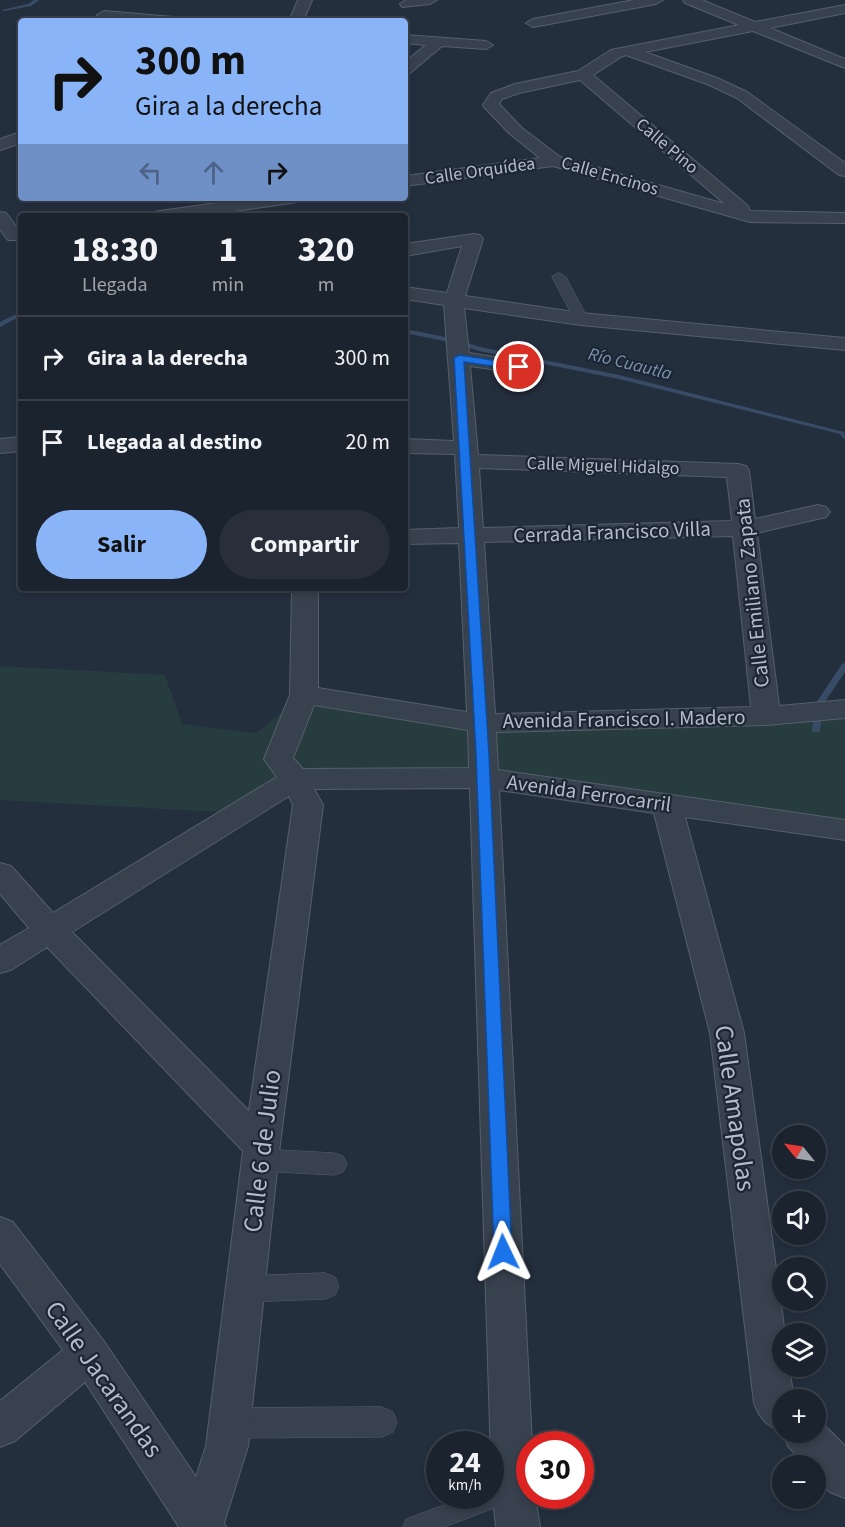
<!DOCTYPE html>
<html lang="es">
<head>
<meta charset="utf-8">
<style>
	body { margin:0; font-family:"Source Sans 3",sans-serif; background:#282f3a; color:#f1f3f6; height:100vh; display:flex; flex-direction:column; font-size:22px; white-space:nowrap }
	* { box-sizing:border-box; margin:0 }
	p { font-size:20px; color:#a0a4aa }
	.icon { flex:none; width:33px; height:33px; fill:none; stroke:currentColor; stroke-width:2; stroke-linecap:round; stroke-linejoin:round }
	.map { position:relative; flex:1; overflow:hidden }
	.details { position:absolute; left:18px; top:213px; width:390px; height:378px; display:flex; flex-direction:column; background:#1b232e; border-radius:6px; box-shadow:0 3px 9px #0003,0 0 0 2px #39404a }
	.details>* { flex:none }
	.top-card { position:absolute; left:18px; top:18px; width:390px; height:183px; border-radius:6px; box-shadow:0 3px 9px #0003,0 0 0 2px #39404a; background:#8ab4f8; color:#111; overflow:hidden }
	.needle { width:39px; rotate:300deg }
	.tools { position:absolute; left:772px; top:1125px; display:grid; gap:12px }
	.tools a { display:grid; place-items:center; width:54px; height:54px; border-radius:50%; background:#1b232e; box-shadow:0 3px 9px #0003,0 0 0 2px #39404a; font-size:30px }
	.speed { position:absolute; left:426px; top:1431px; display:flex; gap:12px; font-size:30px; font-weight:700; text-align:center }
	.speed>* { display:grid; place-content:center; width:78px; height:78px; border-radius:50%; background:#1b232e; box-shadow:0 3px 9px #0003,0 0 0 2px #39404a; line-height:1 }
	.speed small { font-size:15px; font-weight:400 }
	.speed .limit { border:9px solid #d22; background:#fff; color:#111 }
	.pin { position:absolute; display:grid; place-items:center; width:51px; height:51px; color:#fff; margin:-26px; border:3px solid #fff; border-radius:50%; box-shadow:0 2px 6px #0007 }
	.me { position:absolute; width:66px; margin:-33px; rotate:358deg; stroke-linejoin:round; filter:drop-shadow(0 0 4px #0008) }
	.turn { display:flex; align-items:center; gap:21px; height:126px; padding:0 18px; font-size:27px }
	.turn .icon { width:78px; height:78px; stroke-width:2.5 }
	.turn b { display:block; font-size:42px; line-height:51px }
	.lanes { display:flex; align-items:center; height:57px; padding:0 18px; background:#0003; justify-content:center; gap:30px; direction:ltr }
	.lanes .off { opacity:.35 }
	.eta { display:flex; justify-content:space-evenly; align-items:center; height:102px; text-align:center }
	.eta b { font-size:36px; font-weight:700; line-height:42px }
	.action { display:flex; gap:12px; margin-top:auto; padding:12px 18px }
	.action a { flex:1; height:69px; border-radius:36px; background:#8ab4f8; color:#111; font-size:24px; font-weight:700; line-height:69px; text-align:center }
	.action a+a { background:#282f3a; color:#f1f3f6 }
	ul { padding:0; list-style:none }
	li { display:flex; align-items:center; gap:18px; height:84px; padding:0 18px; border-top:2px solid #39404a }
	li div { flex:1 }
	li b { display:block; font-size:22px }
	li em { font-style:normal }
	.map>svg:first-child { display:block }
	.green { fill:#263c3f }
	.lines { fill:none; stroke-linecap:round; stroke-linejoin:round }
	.stream { fill:#394c67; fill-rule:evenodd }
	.service-casing { stroke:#565f6c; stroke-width:1 }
	.pedestrian-casing { stroke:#565f6c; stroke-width:1 }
	.minor-casing { stroke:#565f6c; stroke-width:2 }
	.service { fill:#38414e; fill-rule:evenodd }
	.pedestrian { fill:#38414e; fill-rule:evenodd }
	.minor { fill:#38414e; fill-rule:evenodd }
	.route { fill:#1a73e8; stroke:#114b97; stroke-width:1.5 }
	.labels { text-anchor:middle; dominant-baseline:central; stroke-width:4.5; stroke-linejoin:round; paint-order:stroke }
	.far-street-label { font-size:18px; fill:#b4bcc9; stroke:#1d2633 }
	.far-water-label { font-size:18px; font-style:italic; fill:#7c92b1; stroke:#1d2633 }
	.street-label { font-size:21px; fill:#b4bcc9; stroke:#1d2633 }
	.near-street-label { font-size:26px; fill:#b4bcc9; stroke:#1d2633 }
</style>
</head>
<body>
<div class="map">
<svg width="845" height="1527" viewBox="0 0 845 1527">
	<rect width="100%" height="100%" fill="#242f3e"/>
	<path class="green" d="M 0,666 L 165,675 L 182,724 L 256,733 L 304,695 L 481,723 L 845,709 L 845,830 L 484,778 L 295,779 L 238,813 L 0,800 Z"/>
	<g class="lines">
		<path class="stream" d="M 34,0 L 39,0 L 31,6 L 4,11 L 2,10 L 28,4 Z
			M 21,312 L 21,316 L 0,327 L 0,322 Z
			M 405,329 L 455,339 L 480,347 L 619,375 L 844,432 L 845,439 L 843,438 L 840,434 L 619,379 L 479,351 L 454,343 L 405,333 Z
			M 845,663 L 845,672 L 824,703 L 820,730 L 819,732 L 813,732 L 812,730 L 816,703 L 842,664 Z"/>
		<defs>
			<path id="service" d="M 510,1480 L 518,1483 L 521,1491 L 518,1499 L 444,1527 L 403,1527 L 406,1519 L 468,1496 L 490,1496 L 490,1487 Z"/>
			<path id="pedestrian" d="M 559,273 L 566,277 L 588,319 L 586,322 L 576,322 L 574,319 L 552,277 Z
				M 260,1149 L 334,1153 L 343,1156 L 347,1164 L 343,1172 L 334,1175 L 260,1171 L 251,1168 L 247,1160 L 251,1152 Z
				M 325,1273 L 335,1277 L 339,1286 L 335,1295 L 325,1299 L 246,1302 L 236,1298 L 232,1289 L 236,1280 L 246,1276 Z
				M 382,1407 L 393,1412 L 397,1422 L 393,1432 L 382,1437 L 230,1438 L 219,1433 L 215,1423 L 219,1413 L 230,1408 Z"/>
			<path id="minor" d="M 298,0 L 312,0 L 303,21 L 289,21 Z
				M 406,0 L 437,0 L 430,4 L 402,7 L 400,4 Z
				M 634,0 L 663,0 L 656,4 L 533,27 L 526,23 L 533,19 Z
				M 683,0 L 702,0 L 755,22 L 845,5 L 845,13 L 770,28 L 845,59 L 845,68 L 753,31 L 645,52 L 717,78 L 747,92 L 845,163 L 845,176 L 839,175 L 737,98 L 707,84 L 626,55 L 621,57 L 593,75 L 748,206 L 750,211 L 845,213 L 845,223 L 750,222 L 553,166 L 405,186 L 405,176 L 540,158 L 510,134 L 485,108 L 483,105 L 491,93 L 515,84 L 578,71 L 611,50 L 739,25 L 685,3 ZM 580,80 L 725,204 L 560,157 L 522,128 L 499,104 L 502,99 L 519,93 Z
				M 104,11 L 173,17 L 180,21 L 125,21 L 99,18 L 97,15 Z
				M 405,35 L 486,41 L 493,45 L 486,49 L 442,46 L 410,73 L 405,75 L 405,62 L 426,45 L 405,43 Z
				M 21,132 L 21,143 L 0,150 L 0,139 Z
				M 253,198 L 300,198 L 297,202 L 291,203 L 199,216 L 151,216 L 154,212 L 160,211 Z
				M 0,212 L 6,213 L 19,230 L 21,230 L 21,240 L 8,240 L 0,230 Z
				M 474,234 L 480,235 L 483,239 L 465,296 L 581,313 L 845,338 L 845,350 L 581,325 L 464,308 L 469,353 L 519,361 L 526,363 L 529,367 L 526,371 L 519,373 L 470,366 L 478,455 L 738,464 L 746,466 L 749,471 L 755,519 L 818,505 L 826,507 L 830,512 L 826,517 L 757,533 L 779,706 L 845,700 L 845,718 L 766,725 L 496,732 L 498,770 L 845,820 L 845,840 L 685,817 L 744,1033 L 785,1334 L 783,1334 L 783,1366 L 789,1366 L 793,1394 L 798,1400 L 783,1400 L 783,1432 L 816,1432 L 816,1417 L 845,1446 L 845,1498 L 830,1492 L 816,1477 L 816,1466 L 806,1466 L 788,1446 L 782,1432 C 766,1425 760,1419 754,1403 L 710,1033 L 654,813 L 499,790 L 532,1444 L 530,1444 L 530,1496 L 535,1496 L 540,1527 L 496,1527 L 492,1490 L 470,788 L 314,789 L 323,805 L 278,1160 L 248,1446 L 224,1523 L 226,1527 L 179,1527 L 85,1382 L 15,1441 L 0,1447 L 0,1401 L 63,1350 L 0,1264 L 0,1217 L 13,1222 L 103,1340 L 196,1477 L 206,1446 L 243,1151 L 47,947 L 11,970 L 0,973 L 0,945 L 29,928 L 0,894 L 0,863 L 11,866 L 53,913 L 277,777 L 264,759 L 290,695 L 292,588 L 318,588 L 318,688 L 467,712 L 459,543 L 405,544 L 405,530 L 459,528 L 455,454 L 405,453 L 405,439 L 454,441 L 444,305 L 405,299 L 405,287 L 447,293 L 462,246 L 405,256 L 405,244 ZM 479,468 L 727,477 L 732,521 L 483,528 ZM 733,536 L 751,707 L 495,714 L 484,542 ZM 314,705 L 468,730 L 469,768 L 303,769 L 293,758 ZM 289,796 L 293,805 L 249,1111 L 72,932 Z
				M 21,437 L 21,451 L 0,453 L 0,439 Z"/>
		</defs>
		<use href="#service" class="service-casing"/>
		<use href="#pedestrian" class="pedestrian-casing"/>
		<use href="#minor" class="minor-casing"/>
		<use href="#service" class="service"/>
		<use href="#pedestrian" class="pedestrian"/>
		<use href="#minor" class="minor"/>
	</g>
	<path class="route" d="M 459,355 L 519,364 L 524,367 L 519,370 L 464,362 L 489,754 L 512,1252 L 510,1258 L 503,1260 L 497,1258 L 494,1252 L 476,754 L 454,358 Z"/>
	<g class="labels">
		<g class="far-street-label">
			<text transform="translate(667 146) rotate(40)">Calle Pino</text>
			<text transform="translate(480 171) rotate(-8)">Calle Orquídea</text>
			<text transform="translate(610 176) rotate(16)">Calle Encinos</text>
			<text transform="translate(603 466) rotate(2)">Calle Miguel Hidalgo</text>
		</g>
		<g class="far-water-label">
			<text transform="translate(630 364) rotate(14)">Río Cuautla</text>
		</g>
		<g class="street-label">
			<text transform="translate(612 532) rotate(-2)">Cerrada Francisco Villa</text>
			<text transform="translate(752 593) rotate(-96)">Calle Emiliano Zapata</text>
			<text transform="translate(624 719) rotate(-1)">Avenida Francisco I. Madero</text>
			<text transform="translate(589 793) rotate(8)">Avenida Ferrocarril</text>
		</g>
		<g class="near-street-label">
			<text transform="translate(735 1108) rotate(82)">Calle Amapolas</text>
			<text transform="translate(262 1151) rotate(-83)">Calle 6 de Julio</text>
			<text transform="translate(104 1379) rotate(55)">Calle Jacarandas</text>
		</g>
	</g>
</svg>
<div class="tools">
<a><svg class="needle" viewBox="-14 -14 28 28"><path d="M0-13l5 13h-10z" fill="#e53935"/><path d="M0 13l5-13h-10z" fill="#a0a4aa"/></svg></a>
<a><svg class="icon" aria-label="sound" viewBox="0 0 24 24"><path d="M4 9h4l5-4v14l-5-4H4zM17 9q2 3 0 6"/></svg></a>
<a><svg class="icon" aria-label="search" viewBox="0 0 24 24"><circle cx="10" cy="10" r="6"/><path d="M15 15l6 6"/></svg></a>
<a><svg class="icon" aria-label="layers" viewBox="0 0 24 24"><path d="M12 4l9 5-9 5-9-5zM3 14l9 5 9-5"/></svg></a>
<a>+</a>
<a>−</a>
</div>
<div class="speed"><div>24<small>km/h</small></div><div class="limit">30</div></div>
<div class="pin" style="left:519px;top:367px;background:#d93025"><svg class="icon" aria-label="arrive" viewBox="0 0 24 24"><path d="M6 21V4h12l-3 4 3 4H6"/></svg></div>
<svg class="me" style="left:503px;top:1252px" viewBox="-20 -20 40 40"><path d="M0-17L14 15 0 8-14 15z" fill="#1a73e8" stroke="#fff" stroke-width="4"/></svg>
<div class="top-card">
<div class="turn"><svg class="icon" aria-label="right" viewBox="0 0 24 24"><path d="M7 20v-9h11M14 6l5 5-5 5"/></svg><div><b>300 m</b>Gira a la derecha</div></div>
<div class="lanes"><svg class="icon off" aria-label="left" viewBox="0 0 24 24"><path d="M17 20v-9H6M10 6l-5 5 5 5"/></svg><svg class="icon off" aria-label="ahead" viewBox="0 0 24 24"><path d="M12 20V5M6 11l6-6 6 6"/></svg><svg class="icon" aria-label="right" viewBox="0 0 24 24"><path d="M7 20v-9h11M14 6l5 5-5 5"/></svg></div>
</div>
<section class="details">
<div class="eta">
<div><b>18:30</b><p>Llegada</p></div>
<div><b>1</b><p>min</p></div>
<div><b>320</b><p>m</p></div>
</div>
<ul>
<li><svg class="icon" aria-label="right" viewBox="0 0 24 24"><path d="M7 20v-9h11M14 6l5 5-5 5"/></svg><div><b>Gira a la derecha</b></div><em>300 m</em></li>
<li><svg class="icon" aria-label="arrive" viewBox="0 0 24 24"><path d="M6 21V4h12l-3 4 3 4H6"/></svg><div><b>Llegada al destino</b></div><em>20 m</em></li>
</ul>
<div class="action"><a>Salir</a><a>Compartir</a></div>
</section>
</div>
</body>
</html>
